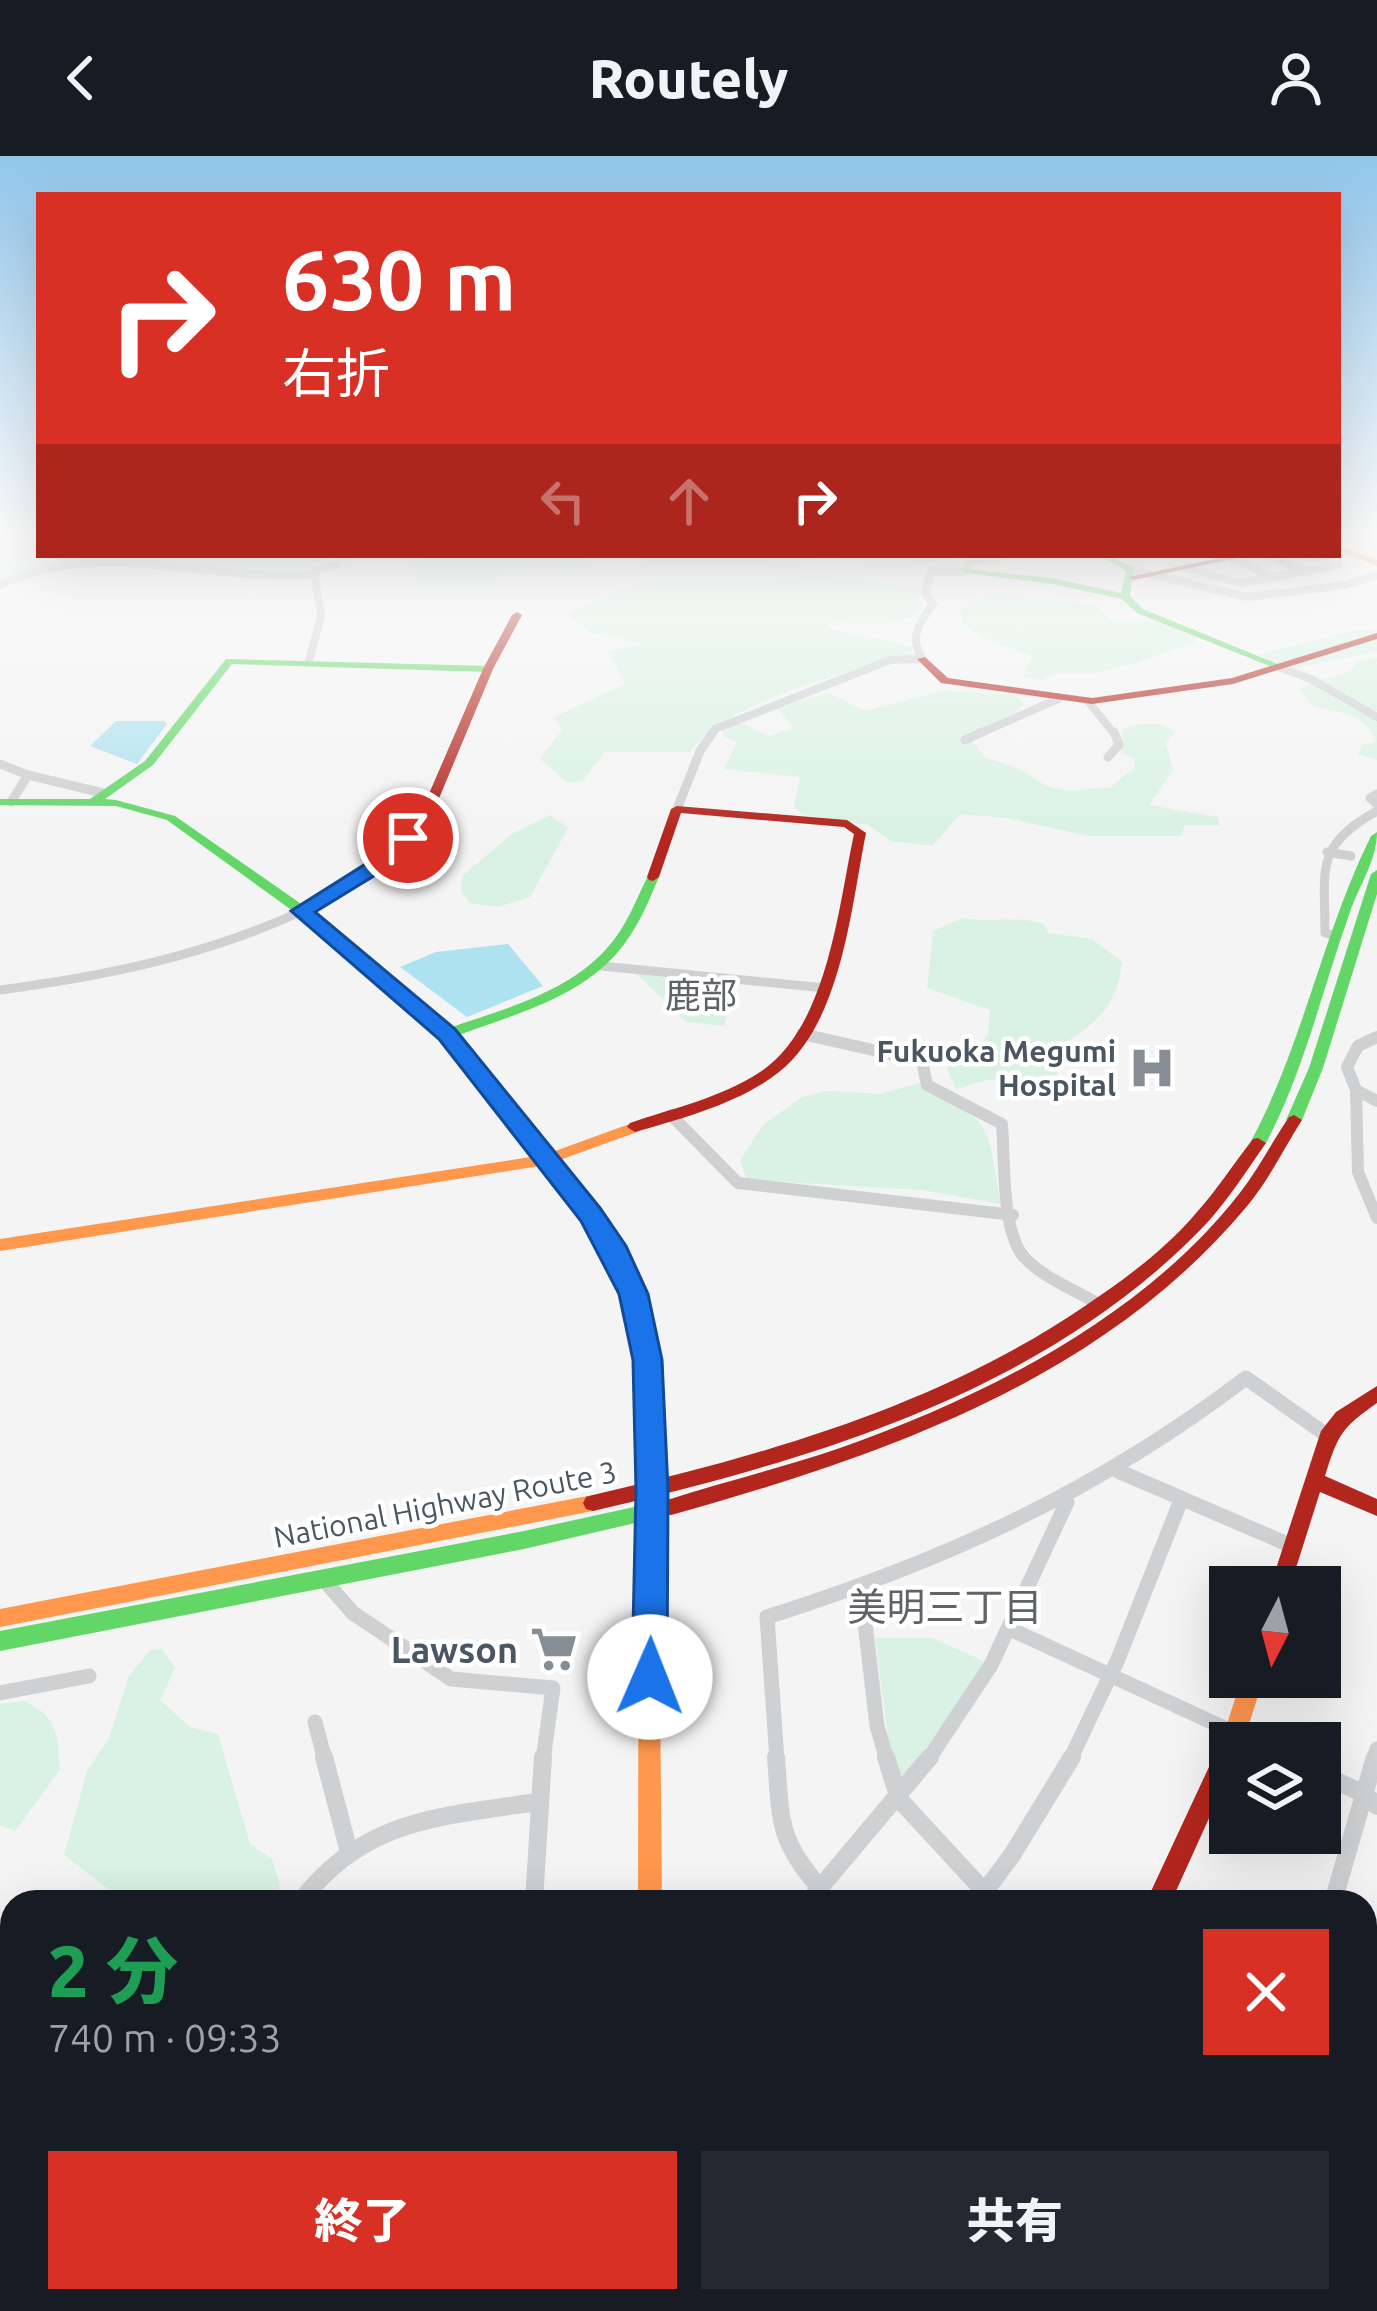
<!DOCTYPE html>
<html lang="ja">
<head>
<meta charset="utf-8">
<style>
	body { margin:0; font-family:Ubuntu,"Noto Sans JP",sans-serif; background:#242831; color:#f1f3f6; height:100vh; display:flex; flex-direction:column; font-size:45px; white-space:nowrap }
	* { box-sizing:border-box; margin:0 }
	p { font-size:39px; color:#9ea1a6 }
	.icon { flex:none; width:66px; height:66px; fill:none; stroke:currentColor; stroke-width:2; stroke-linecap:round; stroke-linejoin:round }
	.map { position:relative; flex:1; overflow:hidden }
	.drawer { position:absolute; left:0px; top:1734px; width:1377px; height:423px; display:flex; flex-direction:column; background:#171b24; border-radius:36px 36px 0 0; box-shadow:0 12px 48px #0002 }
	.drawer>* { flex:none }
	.guide { position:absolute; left:36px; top:36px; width:1305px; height:366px; border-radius:0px; box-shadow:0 12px 48px #0002; background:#d93025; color:#fff; overflow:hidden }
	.needle { width:78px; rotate:186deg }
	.fabs { position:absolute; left:1209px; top:1410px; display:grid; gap:24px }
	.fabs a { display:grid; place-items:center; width:132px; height:132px; border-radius:0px; background:#171b24; box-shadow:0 12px 48px #0002; font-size:60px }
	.pin { position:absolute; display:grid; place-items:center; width:102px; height:102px; color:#fff; margin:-51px; border:6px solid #fff; border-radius:50%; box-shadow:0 3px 12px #0007 }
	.me { position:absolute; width:132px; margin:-66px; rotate:1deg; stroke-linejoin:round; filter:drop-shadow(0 0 9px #0008) }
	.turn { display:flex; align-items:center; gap:42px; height:252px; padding:0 48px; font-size:54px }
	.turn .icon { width:156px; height:156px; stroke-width:2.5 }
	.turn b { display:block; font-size:84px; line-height:102px }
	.lanes { display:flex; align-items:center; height:114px; padding:0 48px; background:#0003; justify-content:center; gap:60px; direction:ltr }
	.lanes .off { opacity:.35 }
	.round { display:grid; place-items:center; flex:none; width:126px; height:126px; border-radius:0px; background:#242831 }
	.summary { display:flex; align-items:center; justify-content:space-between; height:204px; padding:0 48px }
	h1 { font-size:72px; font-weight:800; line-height:90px; color:#1e9e55 }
	.cta { display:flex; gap:24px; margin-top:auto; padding:24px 48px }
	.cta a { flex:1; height:138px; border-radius:0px; background:#d93025; color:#fff; font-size:48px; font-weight:800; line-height:138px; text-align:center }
	.cta a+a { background:#242831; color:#f1f3f6 }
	header { display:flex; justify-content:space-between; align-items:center; height:156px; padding:0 48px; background:#171b24; font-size:54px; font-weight:800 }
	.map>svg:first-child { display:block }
	.green { fill:#d9f2e3 }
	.water { fill:#aee2f0 }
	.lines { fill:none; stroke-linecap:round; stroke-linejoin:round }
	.street-far4 { stroke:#ced0d2; stroke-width:8 }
	.street-far3 { stroke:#ced0d2; stroke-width:9 }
	.street-far2 { stroke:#ced0d2; stroke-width:12 }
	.street-far1 { stroke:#ced0d2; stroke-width:15 }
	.street { stroke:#ced0d2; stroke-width:18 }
	.fast { fill:#63d668; fill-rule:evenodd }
	.slow { fill:#ff974d; fill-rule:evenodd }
	.jam { fill:#b3261e; fill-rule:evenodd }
	.route { fill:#1a73e8; stroke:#114b97; stroke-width:3 }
	.labels { text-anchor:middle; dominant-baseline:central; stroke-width:9; stroke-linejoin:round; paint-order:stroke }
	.poi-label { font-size:30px; font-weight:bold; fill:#4a5661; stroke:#fff; text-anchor:end }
	.street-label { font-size:30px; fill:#4a5661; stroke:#fff }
	.quarter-label { font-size:36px; fill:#5f6368; stroke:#fff }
	.near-poi-label { font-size:36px; font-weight:bold; fill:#4a5661; stroke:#fff; text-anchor:end }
	.near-neighbourhood-label { font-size:39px; fill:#5f6368; stroke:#fff }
</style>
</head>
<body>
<header><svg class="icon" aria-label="back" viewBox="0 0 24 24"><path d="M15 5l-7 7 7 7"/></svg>Routely<svg class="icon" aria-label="person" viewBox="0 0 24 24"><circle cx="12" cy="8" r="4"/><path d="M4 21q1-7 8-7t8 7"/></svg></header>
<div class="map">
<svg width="1377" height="2155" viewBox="0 0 1377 2155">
	<rect width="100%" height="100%" fill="#f4f4f4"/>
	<path class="green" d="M 0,375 L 39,375 L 39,399 L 359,399 L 352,406 L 330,403 L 288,418 L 72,404 L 0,425 Z
		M 428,399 L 585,399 L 589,405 L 572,415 L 525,413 L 479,430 L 420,427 L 410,409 Z
		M 627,399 L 978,399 L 925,407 L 830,403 L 717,409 L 650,408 Z
		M 817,419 L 921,432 L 919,443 L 924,450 C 901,477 863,467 830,466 L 826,472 L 910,490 L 914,499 C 853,514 725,545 690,596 L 604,596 L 582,626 L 568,627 L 540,603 L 562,574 L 554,561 L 625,528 L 608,495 L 643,488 L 589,476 L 568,458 L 641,426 L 772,426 Z
		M 988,437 L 1096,449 L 1109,463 L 1160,466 L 1195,481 L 1194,487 L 1129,509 L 1089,518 L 1053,518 L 1042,524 L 1023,521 L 1032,500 L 982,481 L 961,466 L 961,452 Z
		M 1357,474 L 1377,475 L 1377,495 L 1288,514 L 1258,498 Z
		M 1377,502 L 1377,555 L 1371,556 L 1377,563 L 1377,604 L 1358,598 L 1362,589 L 1375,586 C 1368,555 1336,558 1311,549 L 1300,533 C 1318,520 1336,524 1355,512 L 1354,505 Z
		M 943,535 L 1014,539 L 1024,549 L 1008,564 L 971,582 L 984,601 L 1018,612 L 1046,630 L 1070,635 L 1111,631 L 1135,611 L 1134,604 L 1121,596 L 1123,573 C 1139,567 1162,564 1175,577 L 1166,587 L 1173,614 L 1149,649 L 1218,661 L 1220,669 L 1185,669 L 1181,680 L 1089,680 L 1007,662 L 960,658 L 933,690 L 891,685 L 868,669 L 804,659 L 794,651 L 800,621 L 724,613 L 737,586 L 723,581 L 723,574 L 740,566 L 768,580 L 794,572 L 777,552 L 828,537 L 865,555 Z
		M 550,659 L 568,672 L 530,741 L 498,751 L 469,747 L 461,734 L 463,719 L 512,678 Z
		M 963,762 C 989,767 1020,759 1044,768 L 1048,777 L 1092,783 L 1122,806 C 1118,851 1095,868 1059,891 L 1057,919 L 987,924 L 956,933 L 947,912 L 953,900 L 979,892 L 988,878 L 990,854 L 927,832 L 933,775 Z
		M 637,818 L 737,828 L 724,870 L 686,866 Z
		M 919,927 C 995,967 986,965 1001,1048 L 922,1034 L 747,1024 L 740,1005 L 762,970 L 802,941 L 828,935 L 880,938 Z
		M 875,1482 L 932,1482 L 984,1505 L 960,1546 L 906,1619 L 898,1618 L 890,1596 Z
		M 162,1493 L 175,1512 L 160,1544 L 190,1571 L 218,1578 L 250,1688 L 272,1703 L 280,1729 L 276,1746 L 125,1746 L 64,1699 L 87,1615 L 109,1582 L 129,1520 L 150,1494 Z
		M 25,1545 C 59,1562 57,1579 60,1614 L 15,1675 L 0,1669 L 0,1548 Z"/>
	<path class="water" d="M 116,565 L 164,565 L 167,568 L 137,608 L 90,590 Z
		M 508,788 L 543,830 L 467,861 L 400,811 L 436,796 Z"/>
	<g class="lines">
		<path class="street-far4" d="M 1268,399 L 1308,417
			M 1233,403 L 1275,422
			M 1189,413 L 1241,427 L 1338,409 L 1313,399
			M 1131,414 L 1248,441 L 1345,429 L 1377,419
			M 0,429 C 99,381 210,427 315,418
			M 309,505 L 321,460 L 314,415 L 336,409
			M 1281,512 L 1311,523 L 1377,561
			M 1088,545 L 1115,579
			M 711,579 L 715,573 L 890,504 L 922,503 C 909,480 919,468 933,448 L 925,437 L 931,415 L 965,416 L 968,407 L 1002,399
			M 976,579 L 1058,543"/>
		<path class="street-far3" d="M 965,584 L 982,576
			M 1108,601 L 1119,589 L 1114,576
			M 0,608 L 28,619 L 11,646
			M 28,619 L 103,637
			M 1377,638 L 1370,642 L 1377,648
			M 677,653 L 700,595 L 713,576
			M 1327,696 L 1351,700
			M 1337,780 L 1325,777 C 1325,713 1314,690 1377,655
			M 601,810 L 825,832
			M 0,834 C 105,820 205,800 302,755"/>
		<path class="street-far2" d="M 802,878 L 922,905 L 927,929 L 1002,968 C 1005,1002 1001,1075 1024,1101 C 1043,1122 1074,1133 1098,1148
			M 1356,934 L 1347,911 L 1358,890 L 1377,881
			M 1377,945 L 1356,934 L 1358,1016 L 1377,1062
			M 671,959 L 738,1027 L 1013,1059"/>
		<path class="street-far1" d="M 1118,1315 L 1292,1390
			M 323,1423 L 353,1457 L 451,1523 L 553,1532 L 543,1604
			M 861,1433 L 877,1570 L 887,1604
			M 1010,1473 L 1257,1587
			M 0,1537 L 89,1520
			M 315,1566 L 325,1604
			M 777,1604 L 767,1461 C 946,1404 1096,1336 1246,1222 L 1328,1280
			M 928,1604 L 991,1509 L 1067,1346
			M 1070,1604 L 1118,1503 L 1181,1344
			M 1374,1604 L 1377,1593"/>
		<path class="street" d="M 324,1601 L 348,1692
			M 776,1601 C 781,1664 777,1683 820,1732
			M 886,1601 L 899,1643 L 994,1746
			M 1320,1617 L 1366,1639 L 1377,1650
			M 300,1746 C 364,1662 440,1661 537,1646
			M 534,1746 L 543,1601
			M 808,1746 L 930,1601
			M 977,1746 L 1012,1699 L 1072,1601
			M 1333,1746 L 1375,1601
			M 1365,1782 L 1377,1795
			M 1365,1935 L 1377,1949
			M 0,2007 L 12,2013
			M 0,2123 L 12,2112
			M 120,2145 L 123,2155
			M 548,2145 L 550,2155
			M 1154,2145 L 1161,2155
			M 228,2155 L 246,2145
			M 487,2155 L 502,2145
			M 1110,2155 L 1116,2145"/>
		<path class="fast" d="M 1098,399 L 1109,399 L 1134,412 L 1130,440 L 1143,453 L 1285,511 L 1277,513 L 1137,457 L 1122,443 L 1052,428 L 961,416 L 965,413 L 1052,422 L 1121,437 L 1126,415 Z
			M 226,503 L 488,510 L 493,513 L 488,516 L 232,508 L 153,609 L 105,643 L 116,644 L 175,660 L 307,752 L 449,872 C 507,852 574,835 613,785 C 629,765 637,741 649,718 L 653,717 L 659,721 C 649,744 640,767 625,787 C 586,841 515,858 456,880 L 618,1086 L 642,1137 L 657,1222 L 654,1227 L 648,1229 L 642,1227 L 639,1222 L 624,1137 L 605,1092 L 442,881 L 297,758 L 167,664 L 116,650 L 0,649 L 0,643 L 90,643 L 145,605 Z
			M 1377,676 C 1377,704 1359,730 1350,756 C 1322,834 1305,913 1266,987 L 1258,992 L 1253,991 L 1250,987 C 1303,889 1322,779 1371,680 Z
			M 1377,714 L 1377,738 L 1323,912 L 1302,964 L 1294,969 L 1289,967 L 1286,964 L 1309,912 L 1371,718 Z
			M 671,1343 L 678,1345 L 681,1351 L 678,1357 L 524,1393 L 0,1495 L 0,1475 L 524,1375 Z
			M 1365,2130 L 1377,2136 L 1377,2155 L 1355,2154 L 1351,2145 L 1365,2145 Z
			M 871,2145 L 902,2145 L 898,2155 L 866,2155 Z"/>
		<path class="slow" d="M 1338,389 L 1377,404 L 1377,410 L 1338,395 Z
			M 635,966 L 643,971 L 640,975 L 546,1009 L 0,1095 L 0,1083 L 544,999 Z
			M 648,1215 L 654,1217 L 657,1222 L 662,1746 L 638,1746 L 639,1222 L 642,1217 Z
			M 593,1339 L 600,1341 L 603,1347 L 600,1353 L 593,1355 L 0,1471 L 0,1453 Z
			M 1242,1521 L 1264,1521 L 1243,1587 L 1230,1587 L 1230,1597 L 1224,1595 L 1221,1587 Z
			M 720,2145 L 750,2145 L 755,2155 L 724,2155 Z"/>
		<path class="jam" d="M 1234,399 L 1252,399 L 1133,424 L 1129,421 Z
			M 517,456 L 522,459 L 493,513 L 440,640 L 412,685 L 386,709 L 307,758 L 297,758 L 297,752 L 378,703 L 403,680 L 428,640 L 483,513 L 512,459 Z
			M 1377,477 L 1377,483 L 1233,528 L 1092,548 L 941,527 L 917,503 L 925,501 L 948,522 L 1092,542 L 1232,522 Z
			M 677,650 L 847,664 L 866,677 C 851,751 842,866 779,916 C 740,947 683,962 635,976 L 627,971 L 630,967 C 673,952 721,942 760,916 C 828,871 838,752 854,678 L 844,671 L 681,657 L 659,721 L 653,725 L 649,724 L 647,721 L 671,653 Z
			M 1294,959 L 1302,964 C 1284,992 1269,1024 1248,1049 C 1103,1224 883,1300 671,1359 L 664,1357 L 661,1351 L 664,1345 C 722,1326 782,1312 840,1292 C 985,1241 1143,1161 1239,1038 C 1258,1014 1272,986 1289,961 Z
			M 1258,982 L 1266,987 C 1247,1014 1228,1044 1206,1068 C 1046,1236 812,1304 593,1355 L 586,1353 L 583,1347 L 586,1341 L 593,1339 C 765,1299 938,1250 1085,1150 C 1125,1123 1166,1093 1197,1056 C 1217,1034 1234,1007 1253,983 Z
			M 1377,1230 L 1377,1247 C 1341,1272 1338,1279 1325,1320 L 1377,1343 L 1377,1360 L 1320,1336 L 1290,1431 L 1270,1431 L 1321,1275 L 1336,1256 Z
			M 1230,1580 L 1240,1587 L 1230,1587 L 1230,1616 L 1171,1746 L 1146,1746 L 1222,1583 Z"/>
	</g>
	<linearGradient id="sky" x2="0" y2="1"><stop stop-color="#91c6eb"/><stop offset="0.55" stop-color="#fafafa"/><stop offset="1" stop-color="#fafafa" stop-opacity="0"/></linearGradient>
	<rect width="1377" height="677" fill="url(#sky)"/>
	<path class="route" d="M 401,678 L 418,682 L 390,710 L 315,756 L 455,873 L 600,1052 L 626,1090 L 648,1138 L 662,1204 L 668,1334 L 667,1521 L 662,1533 L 650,1538 L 637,1533 L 632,1521 L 636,1334 L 633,1204 L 619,1138 L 581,1065 L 439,883 L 291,755 L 375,702 Z"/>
	<defs>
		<symbol id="hospital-bare" viewBox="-9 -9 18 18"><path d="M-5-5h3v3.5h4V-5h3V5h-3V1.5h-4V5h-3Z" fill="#868d94" stroke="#fff" stroke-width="2.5" paint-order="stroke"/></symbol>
		<symbol id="supermarket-bare" viewBox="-9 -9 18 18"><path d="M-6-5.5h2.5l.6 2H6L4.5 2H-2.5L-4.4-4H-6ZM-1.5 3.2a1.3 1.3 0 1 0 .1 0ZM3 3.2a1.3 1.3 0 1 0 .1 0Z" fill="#868d94" stroke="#fff" stroke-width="2.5" paint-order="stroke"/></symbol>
	</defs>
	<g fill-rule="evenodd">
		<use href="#hospital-bare" x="1119" y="879" width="66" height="66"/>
		<use href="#supermarket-bare" x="521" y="1460" width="66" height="66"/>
	</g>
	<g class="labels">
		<g class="poi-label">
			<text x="1116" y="895">Fukuoka Megumi<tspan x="1116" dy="34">Hospital</tspan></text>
		</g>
		<g class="street-label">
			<text transform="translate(445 1348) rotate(-11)">National Highway Route 3</text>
		</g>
		<g class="quarter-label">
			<text x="701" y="838">鹿部</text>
		</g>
		<g class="near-poi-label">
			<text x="518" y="1493">Lawson</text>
		</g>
		<g class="near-neighbourhood-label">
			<text x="945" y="1450">美明三丁目</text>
		</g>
	</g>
</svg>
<div class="fabs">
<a><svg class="needle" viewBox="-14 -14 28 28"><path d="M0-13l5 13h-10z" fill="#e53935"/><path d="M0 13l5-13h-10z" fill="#9ea1a6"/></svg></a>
<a><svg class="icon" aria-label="layers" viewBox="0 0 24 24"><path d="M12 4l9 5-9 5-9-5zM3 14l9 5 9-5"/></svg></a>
</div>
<div class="pin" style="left:408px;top:682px;background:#d93025"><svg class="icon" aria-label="arrive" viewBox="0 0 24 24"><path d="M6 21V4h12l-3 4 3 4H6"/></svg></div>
<svg class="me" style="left:650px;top:1521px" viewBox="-20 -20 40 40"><circle r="19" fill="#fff"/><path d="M0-13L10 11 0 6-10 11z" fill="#1a73e8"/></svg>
<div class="guide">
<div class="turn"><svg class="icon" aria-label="right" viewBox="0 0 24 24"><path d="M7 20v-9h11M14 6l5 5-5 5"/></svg><div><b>630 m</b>右折</div></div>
<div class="lanes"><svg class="icon off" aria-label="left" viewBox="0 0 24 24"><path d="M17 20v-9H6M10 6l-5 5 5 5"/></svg><svg class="icon off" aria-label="ahead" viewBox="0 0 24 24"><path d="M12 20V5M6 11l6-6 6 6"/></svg><svg class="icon" aria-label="right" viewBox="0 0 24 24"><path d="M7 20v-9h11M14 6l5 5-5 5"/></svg></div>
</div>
<section class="drawer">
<div class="summary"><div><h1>2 分</h1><p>740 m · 09:33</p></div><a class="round" style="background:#d93025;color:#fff"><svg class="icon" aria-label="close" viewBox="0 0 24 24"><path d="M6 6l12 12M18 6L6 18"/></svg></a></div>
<div class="cta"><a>終了</a><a>共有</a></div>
</section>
</div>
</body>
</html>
